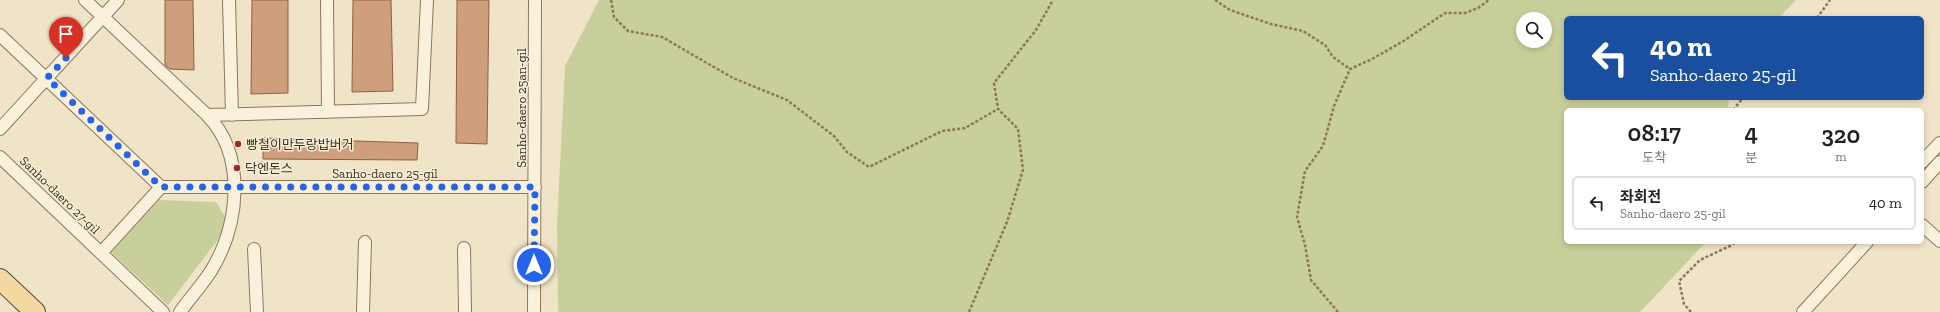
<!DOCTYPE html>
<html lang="ko">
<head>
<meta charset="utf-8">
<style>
	body { margin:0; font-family:"Zilla Slab","Noto Sans KR",serif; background:#f2f2f2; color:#222; height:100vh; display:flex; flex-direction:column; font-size:15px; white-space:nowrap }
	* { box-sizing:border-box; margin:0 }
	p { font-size:13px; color:#767676 }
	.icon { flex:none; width:22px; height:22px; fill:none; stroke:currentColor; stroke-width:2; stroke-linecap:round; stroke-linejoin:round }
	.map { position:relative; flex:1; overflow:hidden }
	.side { position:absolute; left:1564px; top:108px; width:360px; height:136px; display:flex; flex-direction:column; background:#fff; border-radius:6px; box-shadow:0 2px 6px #0003 }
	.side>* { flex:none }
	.top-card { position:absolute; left:1564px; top:16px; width:360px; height:84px; border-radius:6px; box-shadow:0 2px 6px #0003; background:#1a4fa0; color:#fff; overflow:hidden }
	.tools { position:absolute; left:1516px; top:12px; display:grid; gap:8px }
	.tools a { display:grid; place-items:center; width:36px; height:36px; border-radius:50%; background:#fff; box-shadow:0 2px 6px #0003; font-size:20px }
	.pin { position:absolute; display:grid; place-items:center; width:34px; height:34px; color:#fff; margin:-41px -17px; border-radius:50% 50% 50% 0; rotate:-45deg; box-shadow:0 0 4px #0007 }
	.pin .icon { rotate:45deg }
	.me { position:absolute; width:44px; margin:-22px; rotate:0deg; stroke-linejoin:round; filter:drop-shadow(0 0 3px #0008) }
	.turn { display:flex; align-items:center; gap:14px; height:84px; padding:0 20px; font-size:18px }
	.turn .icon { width:52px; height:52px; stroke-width:2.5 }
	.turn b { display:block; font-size:28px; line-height:34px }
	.eta { display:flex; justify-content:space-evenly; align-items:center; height:68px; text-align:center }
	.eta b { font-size:24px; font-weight:600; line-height:28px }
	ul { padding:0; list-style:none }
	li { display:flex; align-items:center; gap:12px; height:54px; margin:0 8px 6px; padding:0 12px; border:2px solid #e0e0e0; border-radius:6px }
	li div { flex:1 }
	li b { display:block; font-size:15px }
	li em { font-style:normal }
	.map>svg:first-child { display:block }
	.green { fill:#c9cf9b; fill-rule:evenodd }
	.building { fill:#cf9f7d; stroke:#8d5f41 }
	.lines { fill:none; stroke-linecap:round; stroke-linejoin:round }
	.street-casing { stroke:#8d765c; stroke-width:14 }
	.primary-casing { stroke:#5b4430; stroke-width:22 }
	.path { stroke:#8d765c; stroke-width:2.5; stroke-dasharray:3 2; stroke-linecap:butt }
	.street { stroke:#faf1dc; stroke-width:12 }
	.primary { stroke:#f3d9a0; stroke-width:20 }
	.route { stroke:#2563eb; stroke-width:7; stroke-dasharray:0 12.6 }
	.poi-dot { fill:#9e2a2b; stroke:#f7eed8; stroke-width:1.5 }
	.labels { text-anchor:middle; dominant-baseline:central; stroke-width:3; stroke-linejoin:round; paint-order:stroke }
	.street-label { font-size:13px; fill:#3d2e20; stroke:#f7eed8 }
	.poi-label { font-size:13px; fill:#3d2e20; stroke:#f7eed8; text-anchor:start }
</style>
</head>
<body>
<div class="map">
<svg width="1940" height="312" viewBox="0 0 1940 312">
	<rect width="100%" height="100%" fill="#f0e4c8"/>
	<path class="green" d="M 599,0 L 1796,0 L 1779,18 L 1566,18 L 1566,98 L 1729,98 L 1728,110 L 1566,110 L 1566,242 L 1706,242 L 1640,312 L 558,312 L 557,224 L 565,66 ZM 1523,19 L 1545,19 L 1545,41 L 1523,41 Z
		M 159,200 L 216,202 L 227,220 L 217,241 L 168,305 L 111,252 Z"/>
	<path class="building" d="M 165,0 L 193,0 L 194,70 L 170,69 L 165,65 Z
		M 252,0 L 288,0 L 288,93 L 251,94 Z
		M 353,0 L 391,0 L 393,91 L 352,92 Z
		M 457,0 L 489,0 L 487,144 L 456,143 Z
		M 263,138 L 418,143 L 417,160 L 263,159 Z"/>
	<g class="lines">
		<defs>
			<path id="street" d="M 85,0 L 207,115 C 247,156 239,225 211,271 C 202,285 190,298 180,312
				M 229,0 L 232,115
				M 327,0 L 328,112
				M 0,35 L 161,187 L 535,187
				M 207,115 L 422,109 L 427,0
				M 0,129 L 118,0
				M 0,157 L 163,312
				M 1922,162 L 1940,143
				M 1922,182 L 1940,162
				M 1922,225 L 1940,241
				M 464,248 L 465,312
				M 254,249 L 257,312
				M 101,253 L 161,187
				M 363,312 L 365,242
				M 534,312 L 535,0
				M 1803,312 L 1867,242"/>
			<path id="primary" d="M 0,279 L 35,312"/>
		</defs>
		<use href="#street" class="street-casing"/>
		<use href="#primary" class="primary-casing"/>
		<path class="path" d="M 611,0 L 614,17 L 628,31 L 662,37 L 733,78 L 787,100 L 834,136 L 847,152 L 869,167 L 942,131 L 965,128 L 998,109
			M 1215,0 L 1230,10 L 1271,24 L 1303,31 L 1325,45 L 1333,57 L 1350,69
			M 1817,18 L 1830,0
			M 1733,110 L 1743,98
			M 969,312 L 1007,222 L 1023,170 L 1018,129 L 998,109 L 994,83 L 1036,30 L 1053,0
			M 1338,312 L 1311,280 L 1305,245 L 1297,217 L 1305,171 L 1323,146 L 1334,106 L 1350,69 L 1372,59 L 1402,42 L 1445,13 L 1465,13 L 1478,8 L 1489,0
			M 1691,312 L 1684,304 L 1679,281 L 1700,260 L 1732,245 L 1735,242"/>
		<use href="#street" class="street"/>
		<use href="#primary" class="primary"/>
	</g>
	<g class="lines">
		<path class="route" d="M 66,58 L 47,78 L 161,187 L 535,187 L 534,265"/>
	</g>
	<g class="poi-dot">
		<circle cx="238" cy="144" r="4"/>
		<circle cx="237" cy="168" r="4"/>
	</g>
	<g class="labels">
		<g class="street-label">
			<text transform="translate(521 108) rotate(-90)">Sanho-daero 25an-gil</text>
			<text x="385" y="173">Sanho-daero 25-gil</text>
			<text transform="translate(60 195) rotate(44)">Sanho-daero 27-gil</text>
		</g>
		<g class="poi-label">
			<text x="246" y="144">빵철이만두랑밥버거</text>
			<text x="245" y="168">닥엔돈스</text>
		</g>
	</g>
</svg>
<div class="tools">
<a><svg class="icon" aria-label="search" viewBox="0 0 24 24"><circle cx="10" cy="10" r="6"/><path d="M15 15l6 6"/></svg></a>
</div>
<div class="pin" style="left:66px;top:58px;background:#d93025"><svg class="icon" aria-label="arrive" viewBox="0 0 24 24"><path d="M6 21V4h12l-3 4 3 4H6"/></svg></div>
<svg class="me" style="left:534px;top:265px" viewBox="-20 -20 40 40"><circle r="17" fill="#2563eb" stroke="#fff" stroke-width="3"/><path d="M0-11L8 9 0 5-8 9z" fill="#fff"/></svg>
<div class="top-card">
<div class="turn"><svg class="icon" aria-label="left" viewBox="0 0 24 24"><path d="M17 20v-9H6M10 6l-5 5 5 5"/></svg><div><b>40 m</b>Sanho-daero 25-gil</div></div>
</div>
<section class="side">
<div class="eta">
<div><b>08:17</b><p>도착</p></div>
<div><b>4</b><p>분</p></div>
<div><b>320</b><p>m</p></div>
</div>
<ul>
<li><svg class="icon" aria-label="left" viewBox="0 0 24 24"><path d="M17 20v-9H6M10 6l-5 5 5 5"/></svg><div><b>좌회전</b><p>Sanho-daero 25-gil</p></div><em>40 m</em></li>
</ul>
</section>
</div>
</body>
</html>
